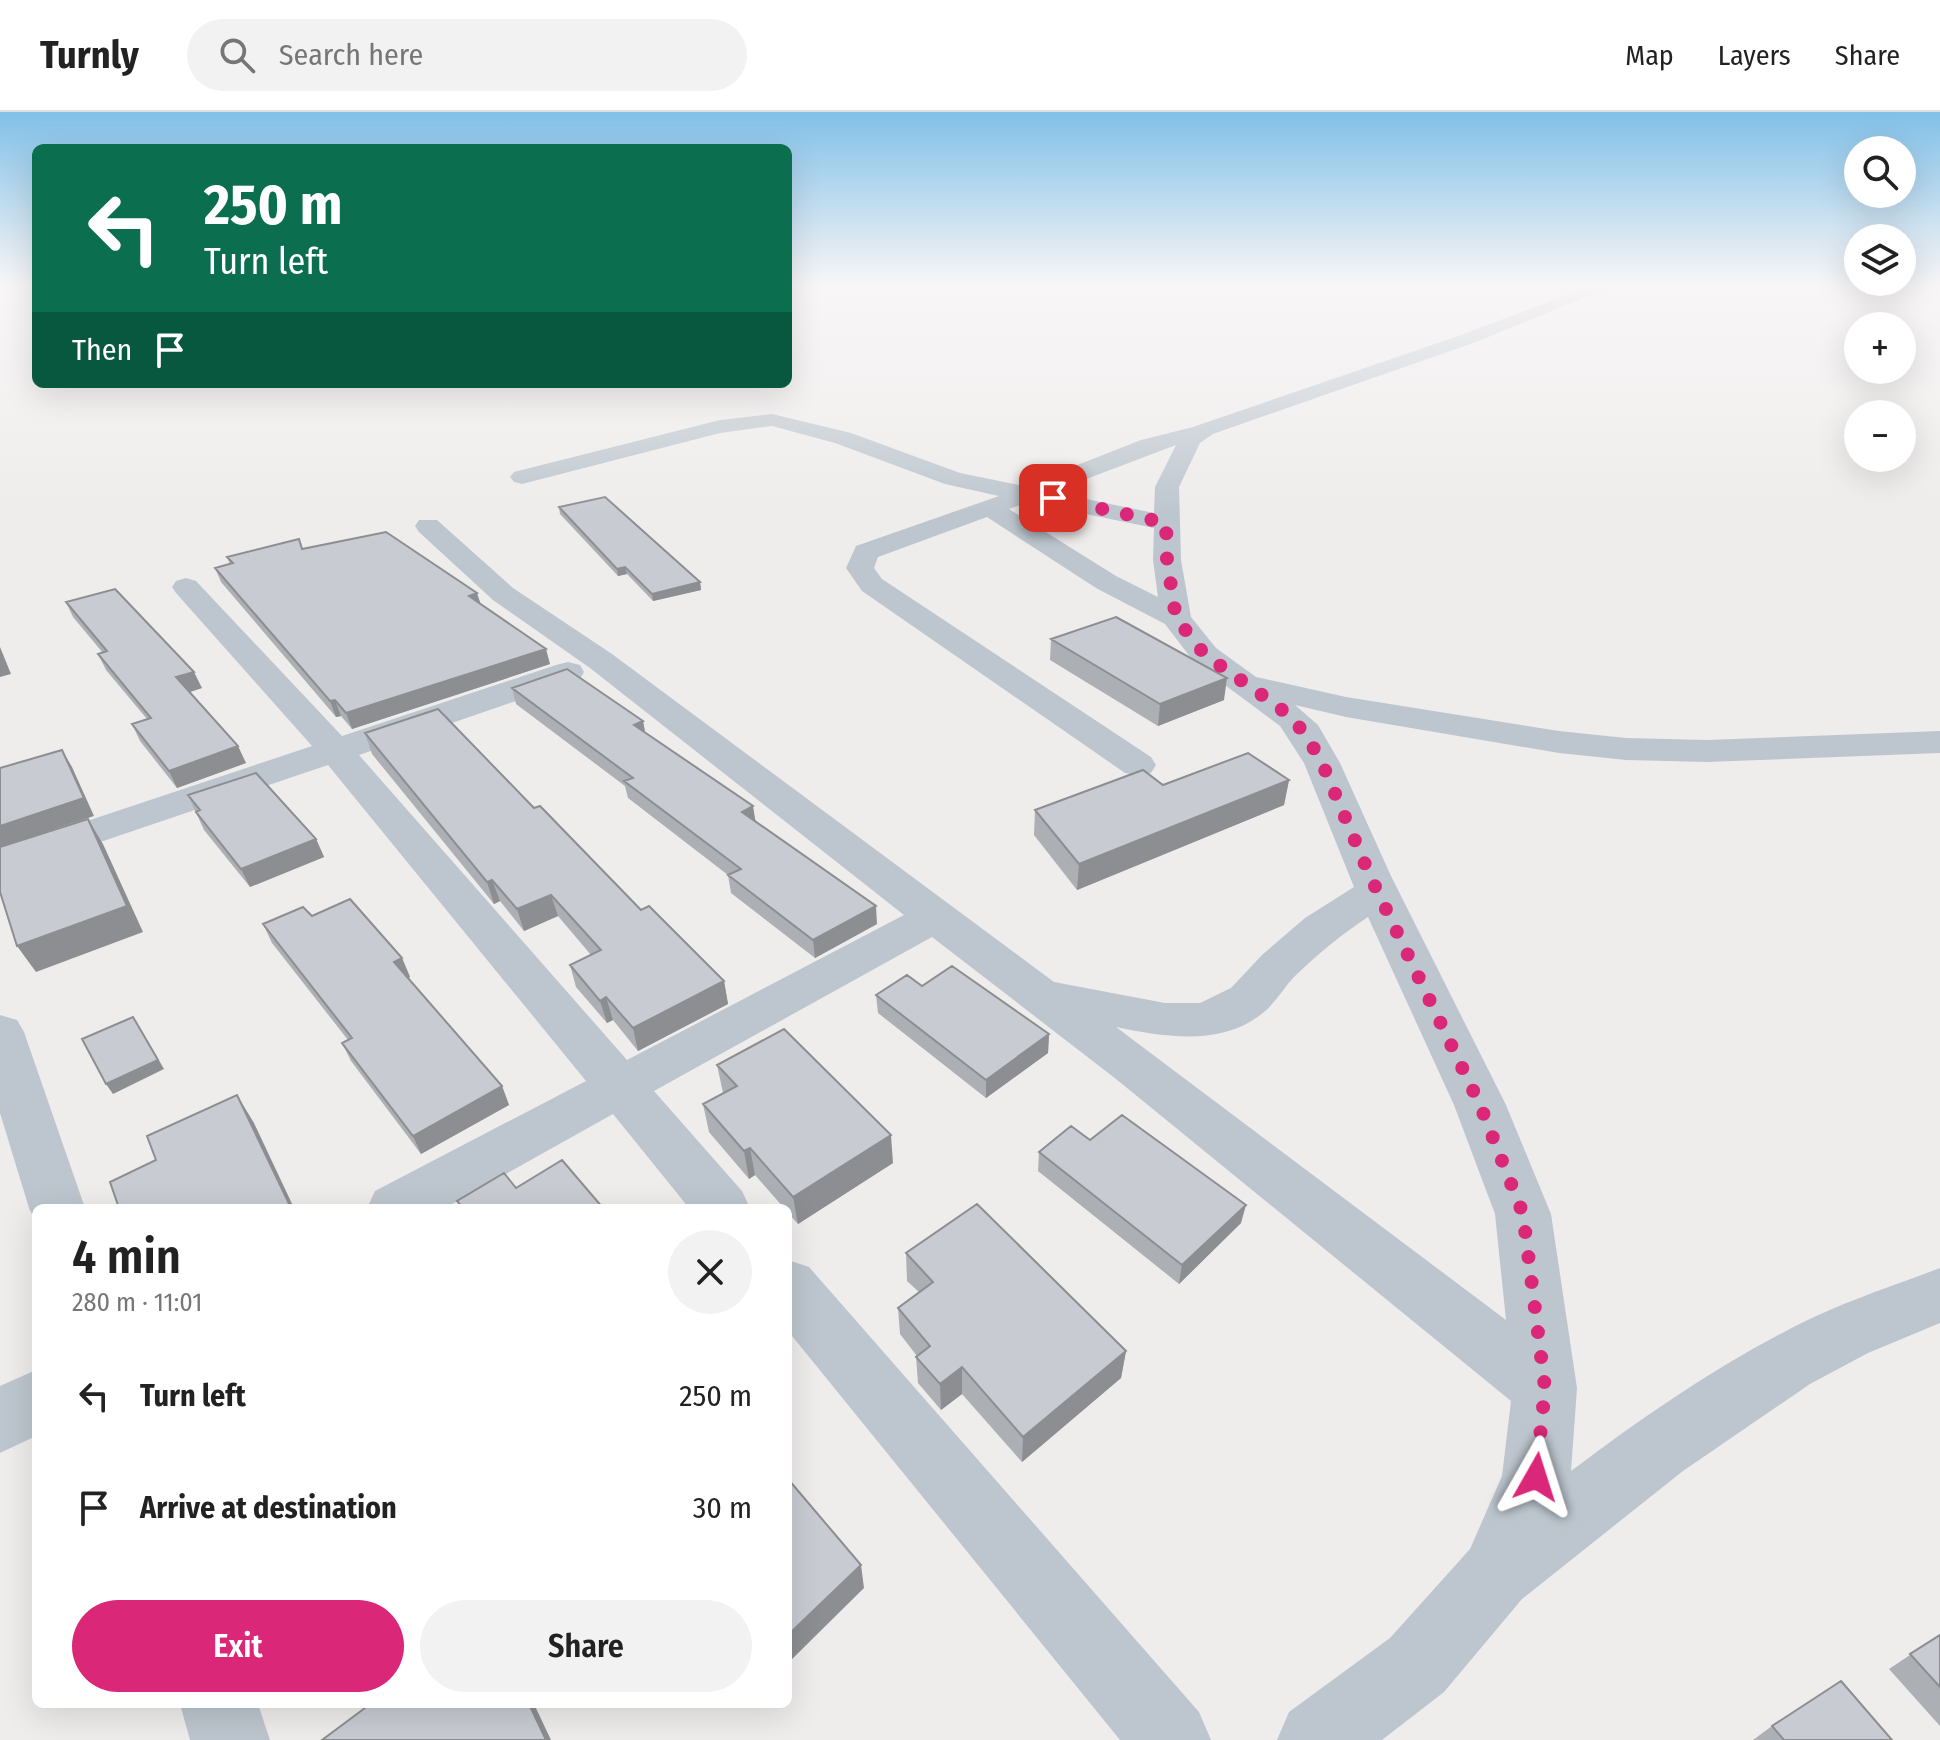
<!DOCTYPE html>
<html lang="en">
<head>
<meta charset="utf-8">
<style>
	body { margin:0; font-family:"Fira Sans Condensed",sans-serif; background:#f2f2f2; color:#222; height:100vh; display:flex; flex-direction:column; font-size:30px; white-space:nowrap }
	* { box-sizing:border-box; margin:0 }
	p { font-size:26px; color:#767676 }
	.icon { flex:none; width:44px; height:44px; fill:none; stroke:currentColor; stroke-width:2; stroke-linecap:round; stroke-linejoin:round }
	.map { position:relative; flex:1; overflow:hidden }
	.sheet { position:absolute; left:32px; top:1092px; width:760px; height:504px; display:flex; flex-direction:column; background:#fff; border-radius:12px; box-shadow:0 8px 32px #0002 }
	.sheet>* { flex:none }
	.banner { position:absolute; left:32px; top:32px; width:760px; height:244px; border-radius:12px; box-shadow:0 8px 32px #0002; background:#0b6e4f; color:#fff; overflow:hidden }
	.controls { position:absolute; left:1844px; top:24px; display:grid; gap:16px }
	.controls a { display:grid; place-items:center; width:72px; height:72px; border-radius:50%; background:#fff; box-shadow:0 8px 32px #0002; font-size:40px }
	.pin { position:absolute; display:grid; place-items:center; width:68px; height:68px; color:#fff; margin:-34px; border-radius:16px; box-shadow:0 4px 12px #0006 }
	.me { position:absolute; width:88px; margin:-44px; rotate:6deg; stroke-linejoin:round; filter:drop-shadow(0 0 6px #0008) }
	.turn { display:flex; align-items:center; gap:28px; height:168px; padding:0 40px; font-size:36px }
	.turn .icon { width:104px; height:104px; stroke-width:2.5 }
	.turn b { display:block; font-size:56px; line-height:68px }
	.then { display:flex; align-items:center; height:76px; padding:0 40px; background:#0003; gap:16px; font-size:30px }
	.round { display:grid; place-items:center; flex:none; width:84px; height:84px; border-radius:42px; background:#f2f2f2 }
	.head { display:flex; align-items:center; justify-content:space-between; height:136px; padding:0 40px }
	h1 { font-size:48px; font-weight:600; line-height:60px }
	.action { display:flex; gap:16px; margin-top:auto; padding:16px 40px }
	.action a { flex:1; height:92px; border-radius:48px; background:#db2777; color:#fff; font-size:32px; font-weight:600; line-height:92px; text-align:center }
	.action a+a { background:#f2f2f2; color:#222 }
	ul { padding:0; list-style:none }
	li { display:flex; align-items:center; gap:24px; height:112px; padding:0 40px }
	li div { flex:1 }
	li b { display:block; font-size:30px }
	li em { font-style:normal }
	header { display:flex; align-items:center; gap:48px; box-sizing:border-box; height:112px; padding:0 40px; background:#fff; border-bottom:2px solid #e0e0e0 }
	header strong { font-size:38px }
	nav { display:flex; gap:44px; margin-inline-start:auto; font-size:28px }
	.search { width:560px; height:72px; background:#f2f2f2; display:flex; align-items:center; gap:20px; box-sizing:border-box; padding:0 28px; border-radius:44px; color:#767676; font-size:30px }
	.map>svg:first-child { display:block }
	.lines { fill:none; stroke-linecap:round; stroke-linejoin:round }
	.minor { fill:#bdc6ce; fill-rule:evenodd }
	.wall { fill:#acafb4 }
	.shaded-wall { fill:#8c8e92 }
	.building { fill:#c8cbd1; stroke:#8c8e92; stroke-width:2 }
	.route { stroke:#db2777; stroke-width:14; stroke-dasharray:0 25.2 }
</style>
</head>
<body>
<header>
<strong>Turnly</strong>
<div class="search"><svg class="icon" aria-label="search" viewBox="0 0 24 24"><circle cx="10" cy="10" r="6"/><path d="M15 15l6 6"/></svg>Search here</div>
<nav><a>Map</a><a>Layers</a><a>Share</a></nav>
</header>
<div class="map">
<svg width="1940" height="1628" viewBox="0 0 1940 1628">
	<rect width="100%" height="100%" fill="#efecec"/>
	<g class="lines">
		<path class="minor" d="M 1589,174 L 1612,174 L 1476,230 L 1213,322 L 1200,331 L 1179,375 L 1181,448 L 1191,505 L 1216,536 L 1256,565 L 1346,585 L 1559,619 L 1626,626 L 1707,628 L 1940,619 L 1940,641 L 1707,650 L 1626,648 L 1559,641 L 1346,605 L 1295,593 L 1318,613 L 1340,651 L 1391,764 L 1506,993 L 1551,1102 L 1577,1276 L 1571,1359 C 1647,1302 1728,1246 1814,1205 C 1855,1186 1898,1172 1940,1156 L 1940,1211 L 1868,1241 L 1810,1272 L 1683,1359 L 1522,1487 L 1444,1580 L 1382,1628 L 1277,1628 L 1289,1600 L 1390,1526 L 1470,1437 L 1502,1364 L 1511,1289 L 1116,967 L 932,825 L 654,979 L 742,1079 L 750,1096 L 689,1096 L 613,1002 L 445,1096 L 367,1096 L 375,1079 L 586,969 L 328,653 L 0,764 L 0,738 L 312,634 L 176,481 L 172,475 L 176,469 L 186,466 L 196,469 L 342,624 L 556,553 L 568,550 L 580,553 L 584,560 L 580,567 L 359,643 L 627,948 L 904,803 L 590,556 L 493,488 L 419,420 L 415,414 L 419,408 L 437,408 L 513,476 L 612,542 L 1054,870 L 1165,891 L 1200,891 L 1231,876 L 1262,843 L 1305,806 L 1354,775 L 1304,651 L 1280,614 L 1194,550 L 1165,512 L 1096,476 L 987,405 L 878,445 L 874,456 L 882,467 L 1151,645 L 1156,653 L 1151,661 L 1138,664 L 1125,661 L 862,479 L 846,456 L 856,434 L 999,384 L 945,372 L 835,331 L 772,314 L 720,321 L 522,372 L 514,370 L 510,365 L 514,360 L 720,308 L 772,302 L 851,321 L 960,361 L 1024,374 L 1141,328 L 1193,315 L 1464,222 ZM 1176,333 L 1155,375 L 1154,401 L 1052,380 ZM 1028,390 L 1154,416 L 1153,448 L 1158,485 L 1116,464 L 1009,397 ZM 1368,805 L 1454,993 L 1495,1102 L 1506,1208 L 1116,915 C 1164,925 1223,935 1264,900 C 1276,890 1285,874 1296,863 C 1319,841 1342,822 1368,805 Z
			M 0,903 L 17,908 L 24,920 L 85,1096 L 36,1096 L 36,1111 L 29,1096 L 0,1001 Z
			M 788,1148 L 809,1155 L 1199,1600 L 1211,1628 L 1120,1628 L 788,1219 Z
			M 36,1258 L 36,1324 L 0,1341 L 0,1274 Z
			M 180,1592 L 258,1592 L 270,1628 L 190,1628 Z"/>
	</g>
	<path class="wall" d="M 559,395 L 700,470 L 701,478 L 653,489 L 627,462 L 618,464 L 560,402 Z
		M 303,437 L 481,492 L 550,552 L 352,617 L 341,604 L 336,605 L 221,470 L 215,456 L 230,452 L 227,445 Z
		M 66,490 L 202,576 L 189,580 L 246,651 L 177,676 L 140,629 L 132,612 L 147,607 L 106,558 L 98,542 L 103,541 L 73,505 Z
		M 1051,527 L 1224,588 L 1158,614 L 1050,548 Z
		M 512,576 L 643,609 L 645,620 L 756,709 L 877,812 L 815,846 L 731,781 L 728,763 L 628,686 L 625,674 L 516,592 Z
		M 365,621 L 534,696 L 641,798 L 724,869 L 728,892 L 638,939 L 613,908 L 607,911 L 576,875 L 570,853 L 591,843 L 558,804 L 524,819 L 500,789 L 494,792 L 372,642 Z
		M 1289,668 L 1284,693 L 1077,778 L 1034,723 L 1035,698 L 1163,673 Z
		M 188,683 L 316,727 L 324,745 L 250,775 L 204,718 Z
		M 312,804 L 402,846 L 410,865 L 408,866 L 502,974 L 509,993 L 421,1042 L 351,949 L 342,931 L 348,928 L 272,831 L 263,812 Z
		M 922,874 L 1049,922 L 1048,941 L 986,986 L 878,901 L 876,883 Z
		M 717,953 L 893,1051 L 798,1112 L 788,1101 L 788,1096 L 784,1096 L 755,1063 L 749,1067 L 709,1020 L 703,992 L 723,981 Z
		M 1090,1028 L 1241,1111 L 1179,1172 L 1038,1059 L 1039,1040 Z
		M 906,1141 L 1126,1239 L 1121,1266 L 1022,1350 L 962,1282 L 941,1298 L 918,1271 L 916,1245 L 917,1244 L 900,1222 L 898,1196 L 919,1180 L 907,1169 Z
		M 1940,1523 L 1940,1614 L 1889,1557 Z
		M 1772,1614 L 1892,1628 L 1753,1628 Z"/>
	<path class="shaded-wall" d="M 625,455 L 627,462 L 618,464 L 617,457 Z
		M 700,470 L 701,478 L 653,489 L 652,482 Z
		M 477,481 L 482,496 L 469,484 Z
		M 0,535 L 11,562 L 0,565 Z
		M 546,537 L 550,552 L 352,617 L 346,601 Z
		M 194,560 L 202,576 L 184,582 L 176,565 Z
		M 1227,566 L 1224,588 L 1158,614 L 1160,592 Z
		M 335,588 L 341,604 L 336,605 L 330,589 Z
		M 643,609 L 646,626 L 634,613 Z
		M 238,634 L 246,651 L 177,676 L 169,659 Z
		M 62,638 L 72,655 L 94,704 L 0,735 L 0,714 Z
		M 1289,668 L 1284,693 L 1077,778 L 1079,752 Z
		M 753,694 L 756,712 L 742,700 Z
		M 88,707 L 103,732 L 143,820 L 36,860 L 17,834 Z
		M 316,727 L 324,745 L 250,775 L 241,757 Z
		M 492,768 L 500,789 L 494,792 L 487,770 Z
		M 551,783 L 558,804 L 524,819 L 517,797 Z
		M 876,794 L 877,812 L 815,846 L 813,828 Z
		M 402,846 L 410,865 L 402,869 L 394,850 Z
		M 724,869 L 728,892 L 638,939 L 633,916 Z
		M 606,885 L 613,908 L 607,911 L 600,889 Z
		M 139,914 L 164,957 L 113,982 L 106,972 Z
		M 1049,922 L 1048,941 L 986,986 L 986,968 Z
		M 502,974 L 509,993 L 421,1042 L 413,1024 Z
		M 237,983 L 254,1011 L 294,1096 L 291,1096 Z
		M 891,1023 L 893,1051 L 798,1112 L 793,1085 Z
		M 750,1036 L 755,1063 L 749,1067 L 744,1039 Z
		M 1246,1093 L 1241,1111 L 1179,1172 L 1182,1153 Z
		M 1126,1239 L 1121,1266 L 1022,1350 L 1023,1325 Z
		M 962,1255 L 962,1282 L 941,1298 L 940,1272 Z
		M 861,1453 L 864,1476 L 788,1551 L 788,1523 Z
		M 529,1592 L 534,1592 L 551,1628 L 546,1628 Z"/>
	<path class="building" d="M 605,385 L 700,470 L 652,482 L 625,455 L 617,457 L 559,395 Z
		M 386,420 L 477,481 L 469,484 L 546,537 L 346,601 L 335,588 L 330,589 L 215,456 L 233,451 L 227,445 L 299,427 L 302,437 Z
		M 115,477 L 194,560 L 176,565 L 238,634 L 169,659 L 132,612 L 151,606 L 98,542 L 107,539 L 66,490 Z
		M 1116,505 L 1227,566 L 1160,592 L 1051,527 Z
		M 567,557 L 643,609 L 634,613 L 753,694 L 742,700 L 876,794 L 813,828 L 728,763 L 741,757 L 624,669 L 633,666 L 512,576 Z
		M 438,597 L 534,696 L 540,694 L 641,798 L 649,794 L 724,869 L 633,916 L 606,885 L 600,889 L 570,853 L 601,838 L 551,783 L 517,797 L 492,768 L 487,770 L 365,621 Z
		M 62,638 L 84,686 L 0,714 L 0,656 Z
		M 1248,641 L 1289,668 L 1079,752 L 1035,698 L 1143,658 L 1163,673 Z
		M 256,661 L 316,727 L 241,757 L 196,700 L 200,698 L 188,683 Z
		M 88,707 L 127,794 L 17,834 L 0,780 L 0,735 Z
		M 350,787 L 402,846 L 394,850 L 502,974 L 413,1024 L 342,931 L 352,926 L 263,812 L 303,795 L 312,804 Z
		M 952,854 L 1049,922 L 986,968 L 876,883 L 907,863 L 922,874 Z
		M 133,905 L 158,948 L 106,972 L 82,927 Z
		M 784,917 L 891,1023 L 793,1085 L 750,1036 L 744,1039 L 703,992 L 737,974 L 717,953 Z
		M 237,983 L 291,1096 L 119,1096 L 110,1070 L 156,1048 L 147,1024 Z
		M 1122,1003 L 1246,1093 L 1182,1153 L 1039,1040 L 1071,1014 L 1090,1028 Z
		M 562,1048 L 603,1096 L 463,1096 L 457,1089 L 504,1061 L 516,1076 Z
		M 977,1092 L 1126,1239 L 1023,1325 L 962,1255 L 940,1272 L 916,1245 L 930,1234 L 898,1196 L 933,1170 L 906,1141 Z
		M 788,1367 L 861,1453 L 788,1523 Z
		M 1940,1523 L 1940,1575 L 1910,1542 Z
		M 1841,1569 L 1892,1628 L 1784,1628 L 1772,1614 Z
		M 368,1592 L 529,1592 L 546,1628 L 322,1628 L 369,1593 Z"/>
	<linearGradient id="sky" x2="0" y2="1"><stop stop-color="#81c0e8"/><stop offset="0.43" stop-color="#f8f6f6"/><stop offset="1" stop-color="#f8f6f6" stop-opacity="0"/></linearGradient>
	<rect width="1940" height="402" fill="url(#sky)"/>
	<g class="lines">
		<path class="route" d="M 1053,386 L 1166,411 L 1167,448 L 1176,506 L 1205,543 L 1279,595 L 1305,621 L 1322,651 L 1370,764 L 1480,993 L 1523,1102 L 1545,1276 L 1536,1365"/>
	</g>
</svg>
<div class="controls">
<a><svg class="icon" aria-label="search" viewBox="0 0 24 24"><circle cx="10" cy="10" r="6"/><path d="M15 15l6 6"/></svg></a>
<a><svg class="icon" aria-label="layers" viewBox="0 0 24 24"><path d="M12 4l9 5-9 5-9-5zM3 14l9 5 9-5"/></svg></a>
<a>+</a>
<a>−</a>
</div>
<div class="pin" style="left:1053px;top:386px;background:#d93025"><svg class="icon" aria-label="arrive" viewBox="0 0 24 24"><path d="M6 21V4h12l-3 4 3 4H6"/></svg></div>
<svg class="me" style="left:1536px;top:1365px" viewBox="-20 -20 40 40"><path d="M0-17L14 15 0 8-14 15z" fill="#db2777" stroke="#fff" stroke-width="4"/></svg>
<div class="banner">
<div class="turn"><svg class="icon" aria-label="left" viewBox="0 0 24 24"><path d="M17 20v-9H6M10 6l-5 5 5 5"/></svg><div><b>250 m</b>Turn left</div></div>
<div class="then">Then<svg class="icon" aria-label="arrive" viewBox="0 0 24 24"><path d="M6 21V4h12l-3 4 3 4H6"/></svg></div>
</div>
<section class="sheet">
<div class="head"><div><h1>4 min</h1><p>280 m · 11:01</p></div><a class="round"><svg class="icon" aria-label="close" viewBox="0 0 24 24"><path d="M6 6l12 12M18 6L6 18"/></svg></a></div>
<ul>
<li><svg class="icon" aria-label="left" viewBox="0 0 24 24"><path d="M17 20v-9H6M10 6l-5 5 5 5"/></svg><div><b>Turn left</b></div><em>250 m</em></li>
<li><svg class="icon" aria-label="arrive" viewBox="0 0 24 24"><path d="M6 21V4h12l-3 4 3 4H6"/></svg><div><b>Arrive at destination</b></div><em>30 m</em></li>
</ul>
<div class="action"><a>Exit</a><a>Share</a></div>
</section>
</div>
</body>
</html>
